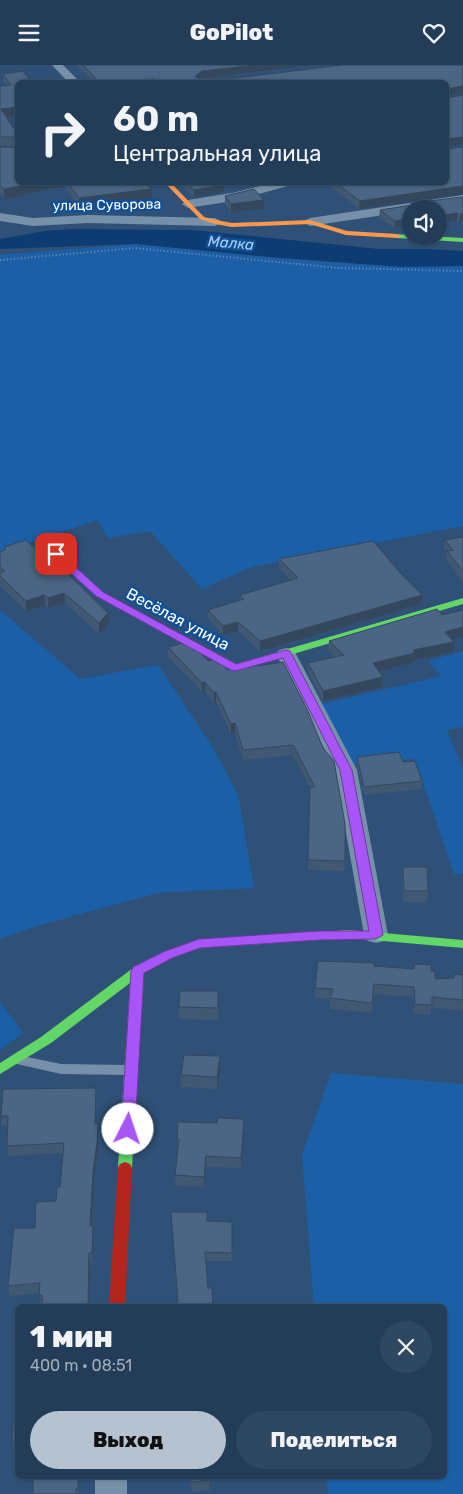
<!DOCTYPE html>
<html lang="ru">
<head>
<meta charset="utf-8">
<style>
	body { margin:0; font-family:Rubik,sans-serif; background:#2f4862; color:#f1f3f6; height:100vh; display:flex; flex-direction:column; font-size:19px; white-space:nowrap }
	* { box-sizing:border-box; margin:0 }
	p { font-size:16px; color:#a3aeba }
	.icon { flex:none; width:28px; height:28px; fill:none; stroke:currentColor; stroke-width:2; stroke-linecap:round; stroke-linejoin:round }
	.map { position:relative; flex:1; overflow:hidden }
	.details { position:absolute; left:15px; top:1239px; width:432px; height:175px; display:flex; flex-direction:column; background:#233d59; border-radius:8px; box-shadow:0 1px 4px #0004,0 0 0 1px #40566f }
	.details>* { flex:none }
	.hud { position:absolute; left:15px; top:15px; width:434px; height:105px; border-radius:8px; box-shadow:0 1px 4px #0004,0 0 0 1px #40566f; background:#233d59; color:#f1f3f6; overflow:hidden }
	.tools { position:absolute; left:402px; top:135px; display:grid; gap:10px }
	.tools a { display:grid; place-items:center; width:45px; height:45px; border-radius:50%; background:#233d59; box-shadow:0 1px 4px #0004,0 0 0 1px #40566f; font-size:25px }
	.pin { position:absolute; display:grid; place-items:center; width:42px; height:42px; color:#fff; margin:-21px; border-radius:10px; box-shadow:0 2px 8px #0006 }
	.me { position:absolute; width:55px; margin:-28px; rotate:4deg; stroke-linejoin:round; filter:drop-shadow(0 0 4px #0008) }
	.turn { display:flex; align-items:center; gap:18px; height:105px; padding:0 15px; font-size:22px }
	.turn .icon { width:65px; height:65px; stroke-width:2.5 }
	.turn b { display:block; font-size:35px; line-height:42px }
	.round { display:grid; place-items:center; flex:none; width:52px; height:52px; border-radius:26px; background:#2f4862 }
	.overview { display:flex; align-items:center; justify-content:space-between; height:85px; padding:0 15px }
	h1 { font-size:30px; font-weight:800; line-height:38px }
	.button { display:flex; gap:10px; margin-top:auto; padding:10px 15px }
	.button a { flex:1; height:58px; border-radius:30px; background:#b6c2cf; color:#111; font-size:20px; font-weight:800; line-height:58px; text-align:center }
	.button a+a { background:#2f4862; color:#f1f3f6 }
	header { display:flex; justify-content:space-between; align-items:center; height:65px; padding:0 15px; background:#233d59; font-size:22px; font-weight:800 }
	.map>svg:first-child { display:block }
	.green { fill:#1b60a7 }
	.water { fill:#0d3c72 }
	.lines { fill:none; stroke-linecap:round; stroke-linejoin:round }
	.path { stroke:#7790a9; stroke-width:2; stroke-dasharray:1 2.5; stroke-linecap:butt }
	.lane { fill:#7790a9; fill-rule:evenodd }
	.street { fill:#7790a9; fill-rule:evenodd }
	.fast { fill:#63d668; fill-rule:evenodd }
	.slow { fill:#ff974d; fill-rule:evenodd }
	.jam { fill:#b3261e; fill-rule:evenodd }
	.wall { fill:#405872 }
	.shaded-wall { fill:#34475c }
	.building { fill:#4a6684; stroke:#34475c }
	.route { fill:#a855f7; stroke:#6d37a1 }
	.labels { text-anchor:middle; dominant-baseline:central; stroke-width:5; stroke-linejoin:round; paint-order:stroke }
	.far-street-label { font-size:14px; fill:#fff; stroke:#115095 }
	.far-water-label { font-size:15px; font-style:italic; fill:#acd2fa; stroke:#115095 }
	.street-label { font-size:16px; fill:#fff; stroke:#115095 }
</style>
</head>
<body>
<header><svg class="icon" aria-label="menu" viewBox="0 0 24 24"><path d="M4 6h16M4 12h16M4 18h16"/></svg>GoPilot<svg class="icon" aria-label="heart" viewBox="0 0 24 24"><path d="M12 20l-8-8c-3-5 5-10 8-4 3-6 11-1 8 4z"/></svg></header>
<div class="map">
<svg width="463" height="1429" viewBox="0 0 463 1429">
	<rect width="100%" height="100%" fill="#2f5177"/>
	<path class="green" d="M 136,179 C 245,190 354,203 463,201 L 463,461 L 252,502 L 202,524 L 150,466 L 108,473 L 97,455 L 0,489 L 0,190 Z
		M 0,545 L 80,614 L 158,600 L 210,678 L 238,729 L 254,823 L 157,828 L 37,861 L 0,874 Z
		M 463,586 L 463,662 L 447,665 L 463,704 L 463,809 L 454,809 L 415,694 L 357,700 L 342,697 L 313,641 L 441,611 L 428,596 Z
		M 0,937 L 23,968 L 0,985 Z
		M 331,1008 L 463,1019 L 463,1429 L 328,1429 L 327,1411 L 445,1411 L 445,1241 L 314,1241 L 302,1090 Z"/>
	<path class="water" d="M 71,164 L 193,165 L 379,184 L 426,184 L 463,186 L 463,201 L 402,202 L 270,192 L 136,179 L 0,184 L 0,174 L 45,166 Z"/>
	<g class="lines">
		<path class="path" d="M 0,195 L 135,183 L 338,203 L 463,206"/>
		<path class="lane" d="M 22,991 L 61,999 L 130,1000 L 135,1001 L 137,1005 L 135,1009 L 130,1010 L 61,1009 L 17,999 L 15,996 L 17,993 Z"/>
		<path class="street" d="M 52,0 L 63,0 L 81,18 L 69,18 Z
			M 272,118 L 290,118 L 288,121 L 233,136 L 188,143 L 182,139 L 188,135 L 232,128 Z
			M 463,130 L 463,138 L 411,144 L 411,146 L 310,161 L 303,157 L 310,153 Z
			M 0,148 L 33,153 L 88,150 L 215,153 L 222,157 L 215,161 L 88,158 L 33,161 L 0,156 Z
			M 286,583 L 293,585 L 296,589 L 357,705 L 388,870 L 384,876 L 376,878 L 368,876 L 364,870 L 335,705 L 276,589 L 279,585 Z
			M 95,1411 L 127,1411 L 127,1429 L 95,1429 Z"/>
		<path class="fast" d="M 394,169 L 463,173 L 463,177 L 397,173 L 393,171 Z
			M 41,472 L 44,473 L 102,527 L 236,599 L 463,533 L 463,539 L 235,606 L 96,531 L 38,477 L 36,475 Z
			M 349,865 L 463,875 L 463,883 L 349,873 L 200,883 L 172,893 L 143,908 L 132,1103 L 130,1107 L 125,1109 L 120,1107 L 118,1103 L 130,918 L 51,978 L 0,1009 L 0,998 L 41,972 L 133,903 L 164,887 L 199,875 Z"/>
		<path class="slow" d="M 165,118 L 171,118 L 204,152 L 216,155 L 232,158 L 310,155 L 347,166 L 397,169 L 401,171 L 397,173 L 346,170 L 310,159 L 232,162 L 215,159 L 200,154 Z"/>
		<path class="jam" d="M 125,1097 L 130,1099 L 132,1103 L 125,1241 L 109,1241 L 118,1103 L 120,1099 Z"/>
	</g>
	<path class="wall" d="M 77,0 L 312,0 L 202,13 L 235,13 L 463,0 L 463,28 L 446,31 L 446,18 L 94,18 Z
		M 3,9 L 18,18 L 18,51 L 6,52 L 18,70 L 18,81 L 0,81 L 0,21 L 6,20 L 3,17 Z
		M 0,82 L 18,118 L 145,118 L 151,124 L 152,134 L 79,142 L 64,121 L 4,134 L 0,128 Z
		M 180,118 L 218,118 L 221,121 L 224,120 L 224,127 L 194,132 Z
		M 326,118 L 446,118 L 359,144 Z
		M 225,131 L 264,144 L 231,147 L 225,139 Z
		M 463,132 L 463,156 L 459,157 L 439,144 L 395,163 L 379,153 L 380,145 Z
		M 463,472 L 463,517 L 446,495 L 447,487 L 444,484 L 445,475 Z
		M 4,482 L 108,548 L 109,558 L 99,569 L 65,538 L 48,543 L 45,540 L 26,546 L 0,521 L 0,487 L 4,485 Z
		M 279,494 L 402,510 L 422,530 L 421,539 L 260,586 L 238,566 L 223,570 L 208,554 L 208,545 L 240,535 L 240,530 L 291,515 L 279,503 Z
		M 463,545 L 463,571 L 452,574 L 453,587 L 414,595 L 414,597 L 379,606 L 383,612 L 382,622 L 323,636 L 308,607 L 308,598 L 335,592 L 328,586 L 329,576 Z
		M 168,582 L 208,596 L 228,605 L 283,597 L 345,796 L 344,806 L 308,805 L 310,723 L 293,690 L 243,695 L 235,668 L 231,669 L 216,637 L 214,638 L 205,626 L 202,627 L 168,592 Z
		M 357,692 L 403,697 L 422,716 L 422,724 L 364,730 L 357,700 Z
		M 403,802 L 428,826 L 427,838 L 403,837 L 402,814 Z
		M 414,899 L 431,906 L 435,914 L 454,913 L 463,910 L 463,946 L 431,942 L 431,950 L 414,949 L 414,932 L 374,929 L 372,948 L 330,944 L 330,934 L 315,933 L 315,923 L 374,901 L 414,904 Z
		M 218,926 L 218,955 L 179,954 L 179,942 Z
		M 220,1003 L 217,1024 L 181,1022 L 181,1010 Z
		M 96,1033 L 96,1059 L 98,1059 L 98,1087 L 94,1117 L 92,1161 L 93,1171 L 93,1198 L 90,1198 L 89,1241 L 42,1241 L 42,1240 L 40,1241 L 40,1228 L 10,1231 L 8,1221 L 35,1163 L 56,1136 L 60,1122 L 63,1088 L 8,1091 L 7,1081 L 7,1061 L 2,1061 L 1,1051 Z
		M 244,1054 L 241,1103 L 206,1102 L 204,1122 L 176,1121 L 175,1110 L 178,1084 L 177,1074 L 217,1058 Z
		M 171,1147 L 207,1156 L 232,1157 L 232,1196 L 206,1196 L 177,1231 Z
		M 18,1353 L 18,1387 L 14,1387 L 12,1376 Z
		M 33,1411 L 78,1411 L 79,1429 L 33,1429 Z
		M 190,1411 L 209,1411 L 210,1425 L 192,1427 Z"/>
	<path class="shaded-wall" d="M 256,0 L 312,0 L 202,13 L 195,18 L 195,11 L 202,6 Z
		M 463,21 L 463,28 L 446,31 L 446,24 Z
		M 18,42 L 18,51 L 2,53 L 1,44 Z
		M 463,72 L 463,79 L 446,81 L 446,74 Z
		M 36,118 L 64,118 L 64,121 L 4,134 L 4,124 Z
		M 224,120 L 224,127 L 194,132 L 194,125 Z
		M 463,121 L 463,129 L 359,144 L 360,136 Z
		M 151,124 L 152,134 L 79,142 L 79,133 Z
		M 264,135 L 264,144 L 231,147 L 231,139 Z
		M 458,148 L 457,156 L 439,158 L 439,151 Z
		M 463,149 L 463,156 L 459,157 L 460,150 Z
		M 411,153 L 411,160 L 395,163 L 395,156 Z
		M 64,528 L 65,538 L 48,543 L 48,533 Z
		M 44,530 L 45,540 L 26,546 L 26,536 Z
		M 422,530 L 421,539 L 260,586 L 260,576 Z
		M 108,548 L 109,558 L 99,569 L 99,558 Z
		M 238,557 L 238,566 L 223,570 L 223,561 Z
		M 463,562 L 463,571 L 445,576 L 445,567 Z
		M 454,577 L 453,587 L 414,595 L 414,597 L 372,608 L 373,598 L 413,585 Z
		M 383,612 L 382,622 L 323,636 L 323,626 Z
		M 205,617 L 205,626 L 202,627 L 202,618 Z
		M 216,627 L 216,637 L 214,638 L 214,628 Z
		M 235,658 L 235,668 L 231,669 L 231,659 Z
		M 220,991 L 220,1003 L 217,1024 L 217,1012 Z
		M 96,1023 L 96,1070 L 95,1059 Z
		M 244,1054 L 244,1065 L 241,1103 L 241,1093 Z
		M 98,1059 L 98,1087 L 94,1117 L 91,1171 L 90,1161 L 93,1107 Z
		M 206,1091 L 206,1102 L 204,1122 L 204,1112 Z
		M 93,1161 L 93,1198 L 92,1188 Z
		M 89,1188 L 90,1198 L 89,1241 L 88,1241 Z"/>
	<path class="building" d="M 83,0 L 256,0 L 202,6 L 195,11 L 197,13 L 235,13 L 342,0 L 463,0 L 463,21 L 446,24 L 446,18 L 157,18 L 152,13 L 148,18 L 100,18 Z
		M 23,6 L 32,18 L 18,18 L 18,42 L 1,44 L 18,70 L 18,72 L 0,72 L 0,21 L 11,20 L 3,9 Z
		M 463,30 L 463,72 L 446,74 L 446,33 Z
		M 0,82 L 18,82 L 18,118 L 36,118 L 4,124 L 0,120 Z
		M 463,82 L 463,121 L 360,136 L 336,118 L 446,118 L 446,84 Z
		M 68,118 L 145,118 L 151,124 L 79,133 Z
		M 186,118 L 218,118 L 221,121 L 224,120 L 194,125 Z
		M 254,124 L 264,135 L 231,139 L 225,131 Z
		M 463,132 L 463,149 L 460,150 L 458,148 L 439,151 L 439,144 L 411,144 L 411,153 L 395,156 L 380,145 L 412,140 L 413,138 Z
		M 463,472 L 463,506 L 447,486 L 453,485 L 445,475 Z
		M 26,475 L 64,509 L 67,508 L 108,548 L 99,558 L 64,528 L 48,533 L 44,530 L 26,536 L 0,511 L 0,508 L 5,506 L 0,502 L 0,487 L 6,484 L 4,482 Z
		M 373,476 L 402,510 L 422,530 L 260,576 L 238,557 L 223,561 L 208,545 L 244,534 L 240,530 L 298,513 L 279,494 Z
		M 437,544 L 442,550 L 463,545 L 463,562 L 445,567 L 454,577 L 413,585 L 415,588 L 373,598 L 383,612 L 323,626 L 308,598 L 344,590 L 329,576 Z
		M 183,578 L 198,585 L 208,596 L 214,594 L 224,600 L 228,605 L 283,597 L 307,644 L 323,683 L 334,696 L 345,759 L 345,796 L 308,795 L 310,722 L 315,722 L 293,680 L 243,685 L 235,658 L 231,659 L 216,627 L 214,628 L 205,617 L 202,618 L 168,582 Z
		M 399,687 L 403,697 L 415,696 L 422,716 L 364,722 L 357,692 Z
		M 403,802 L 427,802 L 428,826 L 404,826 Z
		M 318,896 L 374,898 L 374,901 L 414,904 L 414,899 L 431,900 L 431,906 L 435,907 L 435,914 L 454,913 L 454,909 L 463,910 L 463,935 L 432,932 L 432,940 L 415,939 L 414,922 L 374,919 L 372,938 L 330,933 L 333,924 L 315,923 Z
		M 180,926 L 218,926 L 218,943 L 179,942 Z
		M 184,990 L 220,991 L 217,1012 L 181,1010 Z
		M 96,1023 L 95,1059 L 98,1059 L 97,1077 L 93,1107 L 90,1161 L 93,1161 L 92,1188 L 89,1188 L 88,1241 L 42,1241 L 42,1230 L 39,1230 L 40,1218 L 8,1221 L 14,1163 L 35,1163 L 36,1137 L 56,1136 L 57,1122 L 60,1122 L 64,1078 L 7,1081 L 8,1051 L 1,1051 L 3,1024 Z
		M 218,1053 L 244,1054 L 241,1093 L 206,1091 L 204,1112 L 175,1110 L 179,1074 L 177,1074 L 178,1057 L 217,1058 Z
		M 171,1147 L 207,1147 L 207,1156 L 232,1157 L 232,1188 L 205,1187 L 208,1223 L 212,1223 L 213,1241 L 178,1241 L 177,1224 Z
		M 18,1353 L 18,1375 L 12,1376 L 13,1354 Z
		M 33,1411 L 78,1411 L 78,1424 L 76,1424 L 76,1429 L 33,1429 Z
		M 191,1411 L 209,1411 L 210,1415 L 192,1417 Z"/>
	<path class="route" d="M 56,486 L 59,487 L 103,527 L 236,599 L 286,585 L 290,586 L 352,705 L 383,870 L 376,874 L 318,875 L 200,883 L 172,893 L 144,908 L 135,1064 L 133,1068 L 128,1070 L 123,1068 L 121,1064 L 131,906 L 133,902 L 163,887 L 199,874 L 318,866 L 369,866 L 340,705 L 283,593 L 235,606 L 231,605 L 96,531 L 52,491 L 51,489 Z"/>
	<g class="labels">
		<g class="far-street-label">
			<text transform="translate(107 140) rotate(-1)">улица Суворова</text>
		</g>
		<g class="far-water-label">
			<text transform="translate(231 178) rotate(5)">Малка</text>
		</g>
		<g class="street-label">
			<text transform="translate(178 554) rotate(28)">Весёлая улица</text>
		</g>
	</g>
</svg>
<div class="tools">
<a><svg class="icon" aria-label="sound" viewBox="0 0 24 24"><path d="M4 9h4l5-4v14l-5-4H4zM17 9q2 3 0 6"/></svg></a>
</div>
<div class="pin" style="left:56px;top:489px;background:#d93025"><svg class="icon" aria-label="arrive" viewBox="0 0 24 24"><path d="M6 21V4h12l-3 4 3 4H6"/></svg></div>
<svg class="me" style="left:128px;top:1064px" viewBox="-20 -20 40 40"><circle r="19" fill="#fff"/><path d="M0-13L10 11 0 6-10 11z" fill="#a855f7"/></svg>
<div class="hud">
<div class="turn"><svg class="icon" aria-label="right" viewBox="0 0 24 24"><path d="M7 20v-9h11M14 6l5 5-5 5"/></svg><div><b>60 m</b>Центральная улица</div></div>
</div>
<section class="details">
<div class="overview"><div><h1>1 мин</h1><p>400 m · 08:51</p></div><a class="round"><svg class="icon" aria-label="close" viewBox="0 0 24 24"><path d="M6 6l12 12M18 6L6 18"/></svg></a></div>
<div class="button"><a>Выход</a><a>Поделиться</a></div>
</section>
</div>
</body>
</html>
